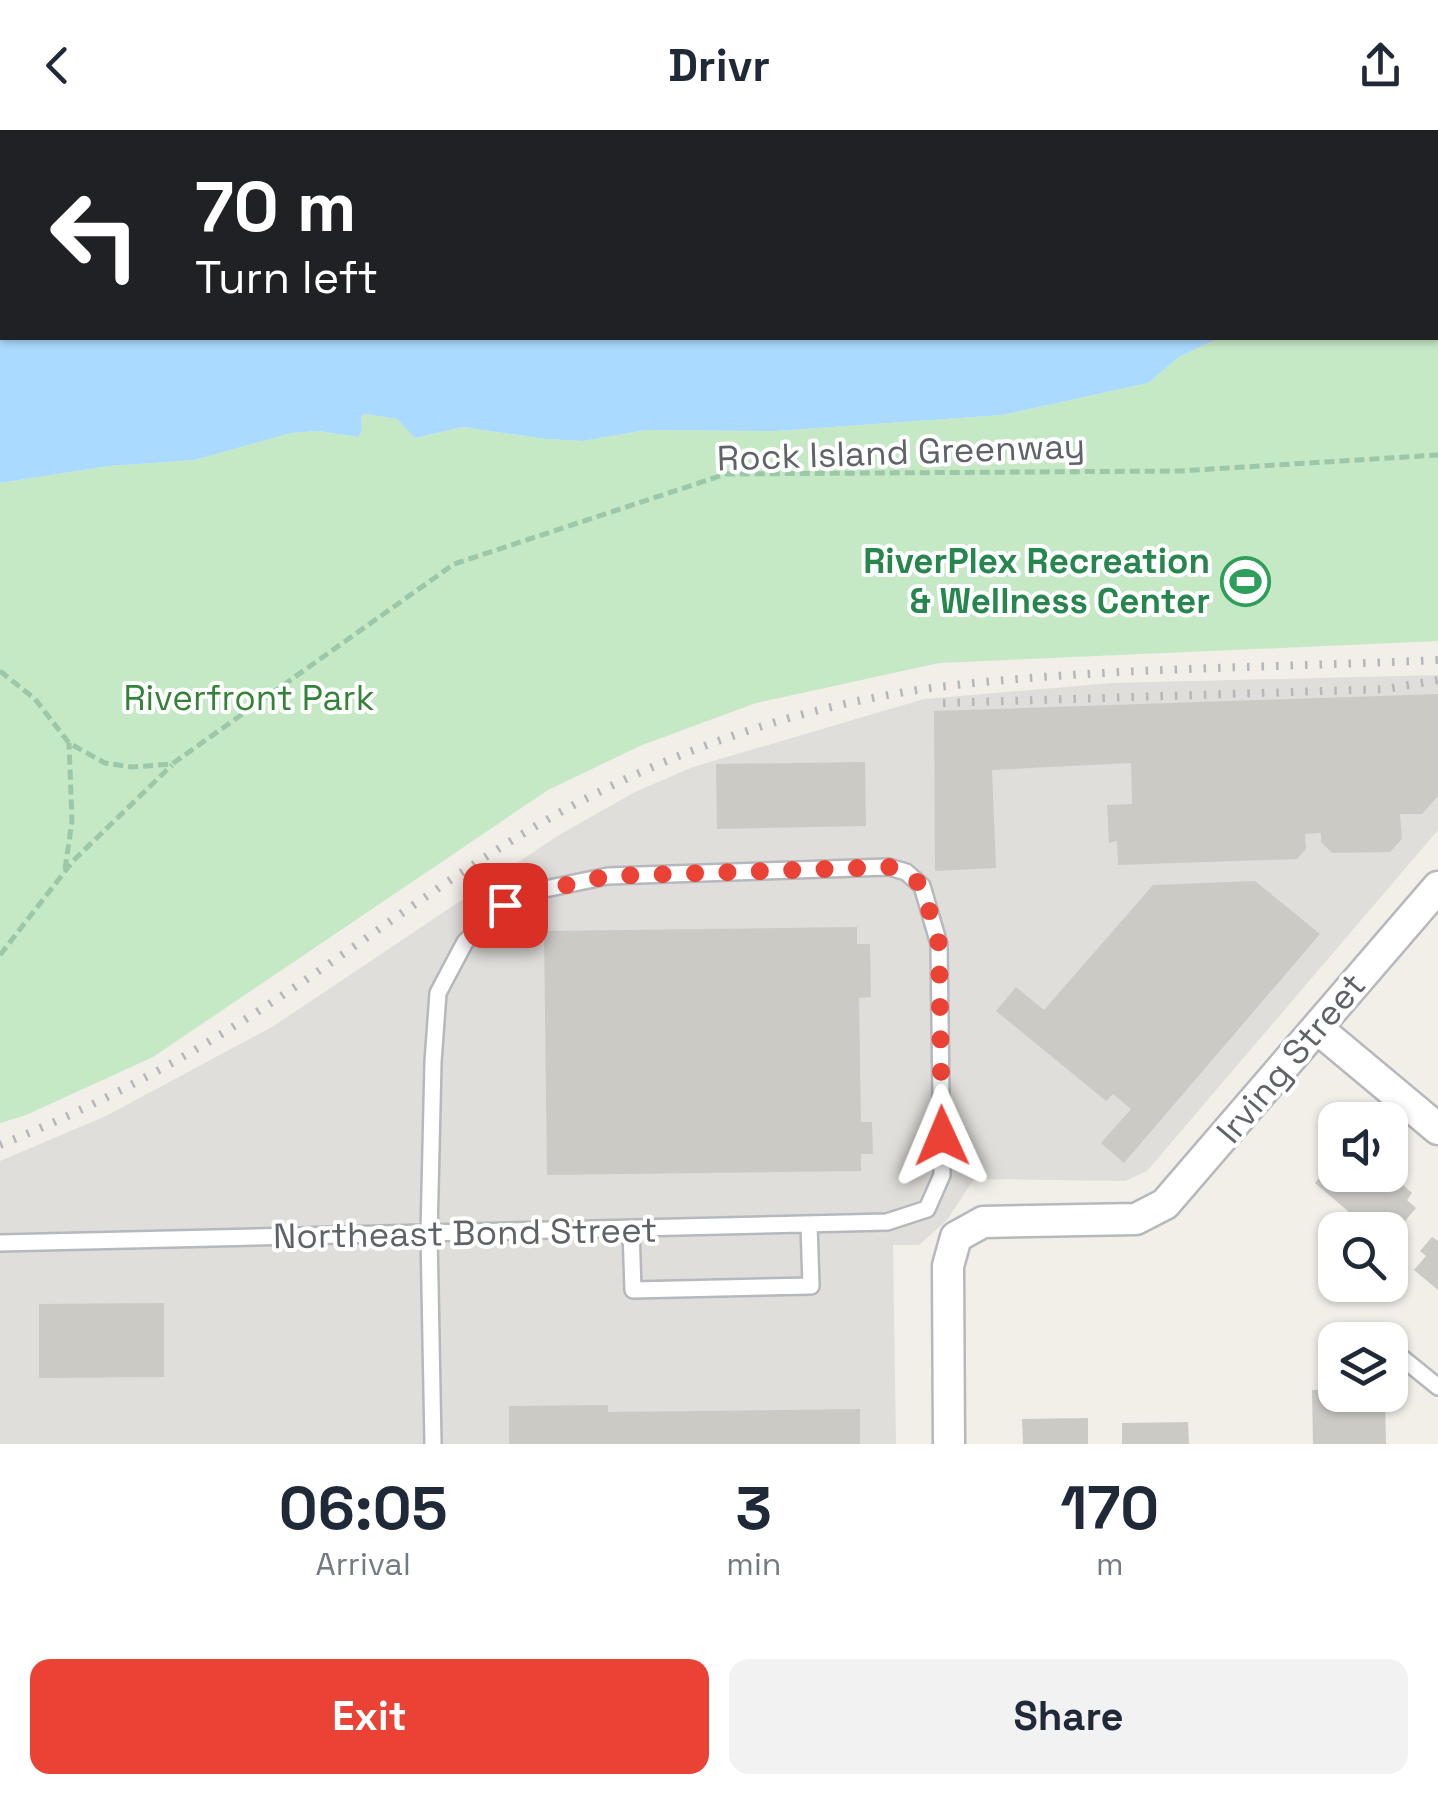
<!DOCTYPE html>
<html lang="en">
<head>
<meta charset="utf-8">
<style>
	body { margin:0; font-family:"Space Grotesk",sans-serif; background:#f2f2f3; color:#1f2937; height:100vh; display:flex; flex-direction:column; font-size:38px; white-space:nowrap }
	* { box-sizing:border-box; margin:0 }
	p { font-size:32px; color:#747a83 }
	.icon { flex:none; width:55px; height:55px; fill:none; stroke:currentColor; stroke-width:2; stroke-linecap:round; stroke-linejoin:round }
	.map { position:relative; height:1314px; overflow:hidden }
	.side { display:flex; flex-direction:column; background:#fff; flex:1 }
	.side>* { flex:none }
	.guide { position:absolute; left:0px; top:0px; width:1440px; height:210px; box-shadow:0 2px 8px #0004; background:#202124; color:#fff; overflow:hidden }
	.fabs { position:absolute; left:1318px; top:972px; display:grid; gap:20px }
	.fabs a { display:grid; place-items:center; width:90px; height:90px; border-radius:20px; background:#fff; box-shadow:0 2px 8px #0004; font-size:50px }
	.pin { position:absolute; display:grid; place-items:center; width:85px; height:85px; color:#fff; margin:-42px; border-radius:20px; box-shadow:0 5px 15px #0006 }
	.me { position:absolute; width:110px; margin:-55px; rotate:359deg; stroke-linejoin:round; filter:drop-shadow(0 0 8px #0008) }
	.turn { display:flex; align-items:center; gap:35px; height:210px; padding:0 30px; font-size:45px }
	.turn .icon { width:130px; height:130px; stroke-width:2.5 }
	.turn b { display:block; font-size:70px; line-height:85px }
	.eta { display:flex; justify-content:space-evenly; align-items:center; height:170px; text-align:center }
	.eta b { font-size:60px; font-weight:700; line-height:70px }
	.action { display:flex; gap:20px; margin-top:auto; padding:20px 30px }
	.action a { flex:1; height:115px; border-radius:20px; background:#ea4335; color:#fff; font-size:40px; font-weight:700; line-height:115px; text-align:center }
	.action a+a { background:#f2f2f3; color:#1f2937 }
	header { display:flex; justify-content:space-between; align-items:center; height:130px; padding:0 30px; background:#fff; font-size:45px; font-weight:700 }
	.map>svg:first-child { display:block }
	.industrial { fill:#e0deda }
	.green { fill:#c5e8c5 }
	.water { fill:#aadaff }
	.building { fill:#cccac5 }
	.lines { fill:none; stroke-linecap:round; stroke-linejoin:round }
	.lane-casing { stroke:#b5b8bc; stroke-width:20 }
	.street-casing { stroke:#b5b8bc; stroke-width:35 }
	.path { stroke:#9cc7a9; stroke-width:5; stroke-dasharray:10 5; stroke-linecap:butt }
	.lane { stroke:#fff; stroke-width:15 }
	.street { stroke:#fff; stroke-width:30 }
	.rail { stroke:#b6b7b8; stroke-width:8; stroke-dasharray:2.5 12; stroke-linecap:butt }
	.route { stroke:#ea4335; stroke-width:18; stroke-dasharray:0 32.4 }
	.labels { text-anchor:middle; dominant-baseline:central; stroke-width:8; stroke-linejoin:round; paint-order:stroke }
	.street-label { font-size:35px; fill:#5f6368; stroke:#fff }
	.leisure-label { font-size:35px; font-weight:bold; fill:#27864d; stroke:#fff; text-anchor:end }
	.park-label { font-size:35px; fill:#348238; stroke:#fff }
</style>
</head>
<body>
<header><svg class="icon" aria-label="back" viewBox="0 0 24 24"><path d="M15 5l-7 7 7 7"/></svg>Drivr<svg class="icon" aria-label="share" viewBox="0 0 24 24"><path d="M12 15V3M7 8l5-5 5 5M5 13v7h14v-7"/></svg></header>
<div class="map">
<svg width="1438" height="1314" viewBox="0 0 1438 1314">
	<rect width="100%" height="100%" fill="#f1efe8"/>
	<path class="industrial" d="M 1438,545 L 1438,700 L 1147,1041 L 1125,1051 L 974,1049 L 947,1090 L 919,1115 L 893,1115 L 896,1314 L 0,1314 L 0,1031 L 106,986 L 272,897 L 559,705 L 635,662 L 693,637 L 924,569 L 1113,553 Z"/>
	<path class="green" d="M 1438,134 L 1438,511 L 939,533 L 756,573 L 642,615 L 548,660 L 153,927 L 26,985 L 0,993 L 0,353 L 109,336 L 195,330 L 291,303 L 318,301 L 357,307 L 362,300 L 361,286 L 365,284 L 397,289 L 415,308 L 463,297 L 545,309 L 583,311 L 646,300 L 776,301 L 1002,285 L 1148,253 L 1179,227 L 1219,208 L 1438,208 Z"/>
	<path class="water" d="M 0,0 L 1438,0 L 1438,134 L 1438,2 L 2,2 L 2,208 L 1219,208 L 1179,227 L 1148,253 L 1002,285 L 776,301 L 646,300 L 583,311 L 545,309 L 463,297 L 415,308 L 397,289 L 365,284 L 361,286 L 362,300 L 358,307 L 318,301 L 291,303 L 195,330 L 109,336 L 0,353 Z"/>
	<path class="building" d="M 1438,564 L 1438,666 L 1422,684 L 1400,684 L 1402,709 L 1390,722 L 1332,723 L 1321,712 L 1321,703 L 1305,704 L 1306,719 L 1297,729 L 1118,735 L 1117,711 L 1109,713 L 1107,675 L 1132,674 L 1131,633 L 992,640 L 996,738 L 935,741 L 934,581 Z
		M 865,632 L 866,696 L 717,699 L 716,634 Z
		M 1255,751 L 1320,804 L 1124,1033 L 1101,1013 L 1131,979 L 1113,964 L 1106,971 L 996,881 L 1016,857 L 1044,880 L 1153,755 Z
		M 857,797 L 857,814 L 870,814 L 871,867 L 859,868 L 861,992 L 872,992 L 873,1024 L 861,1024 L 861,1041 L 547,1045 L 544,801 Z
		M 1335,1030 L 1335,1045 L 1392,1045 L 1387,1051 L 1397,1059 L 1401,1053 L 1412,1063 L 1407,1070 L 1416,1078 L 1390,1109 L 1390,1100 L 1370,1100 L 1315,1053 Z
		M 1432,1107 L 1438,1111 L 1438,1160 L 1414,1140 L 1426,1126 L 1420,1121 Z
		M 164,1173 L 164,1247 L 39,1248 L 39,1174 Z
		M 1335,1259 L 1335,1265 L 1385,1265 L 1386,1314 L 1313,1314 L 1312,1260 Z
		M 608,1275 L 608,1282 L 860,1279 L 860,1314 L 509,1314 L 509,1276 Z
		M 1088,1288 L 1088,1314 L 1023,1314 L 1022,1289 Z
		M 1188,1292 L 1189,1314 L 1122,1314 L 1122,1293 Z"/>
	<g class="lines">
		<defs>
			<path id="lane" d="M 631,1099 L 633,1160 L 811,1156 L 809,1094
				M 0,1113 L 887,1092 L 927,1079 L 942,1045 L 939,814 L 922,756 L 906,742 L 889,737 L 608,746 L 545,759 L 505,775 L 465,812 L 438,863 L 433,932 L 429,1104 L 433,1314
				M 1372,1203 L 1380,1210
				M 1390,1218 L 1438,1257"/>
			<path id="street" d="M 1317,898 L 1438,999
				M 949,1314 L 948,1136 L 956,1107 L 983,1092 L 1136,1089 L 1165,1074 L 1438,757"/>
		</defs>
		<use href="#lane" class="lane-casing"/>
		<use href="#street" class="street-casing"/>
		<path class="path" d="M 0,541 L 35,569 L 69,613 L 105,633 L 132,637 L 172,634 L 454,434 L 726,344 L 1179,341 L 1438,325
			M 65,739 L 72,691 L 69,613
			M 0,825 L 73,731 L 172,635"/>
		<use href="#lane" class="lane"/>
		<use href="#street" class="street"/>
		<path class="rail" d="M 943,573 L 1386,559 L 1438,550
			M 0,1015 C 82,982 161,942 236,895 C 358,820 468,727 597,663 C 702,610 822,572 939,557 C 1104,537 1272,538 1438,530"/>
	</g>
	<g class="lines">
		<path class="route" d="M 505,775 L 544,760 L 608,746 L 889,737 L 906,742 L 922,756 L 939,814 L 942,1006"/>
	</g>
	<defs>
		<symbol id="stadium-ring" viewBox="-11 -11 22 22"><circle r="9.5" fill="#fff" stroke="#2e9e5b" stroke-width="1.5"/><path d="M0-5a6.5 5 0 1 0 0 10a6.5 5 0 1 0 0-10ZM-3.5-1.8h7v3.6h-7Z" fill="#2e9e5b"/></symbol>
	</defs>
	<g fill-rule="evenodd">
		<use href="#stadium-ring" x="1218" y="424" width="55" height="55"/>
	</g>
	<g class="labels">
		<g class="street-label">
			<text transform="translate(901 322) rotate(-2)">Rock Island Greenway</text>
			<text transform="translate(1291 928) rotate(-50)">Irving Street</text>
			<text transform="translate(465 1103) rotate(-1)">Northeast Bond Street</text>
		</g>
		<g class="leisure-label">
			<text x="1210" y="431">RiverPlex Recreation<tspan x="1210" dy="40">&amp; Wellness Center</tspan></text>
		</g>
		<g class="park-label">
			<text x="249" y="568">Riverfront Park</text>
		</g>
	</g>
</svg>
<div class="fabs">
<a><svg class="icon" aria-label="sound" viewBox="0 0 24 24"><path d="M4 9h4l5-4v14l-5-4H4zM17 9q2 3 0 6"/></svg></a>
<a><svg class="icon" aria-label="search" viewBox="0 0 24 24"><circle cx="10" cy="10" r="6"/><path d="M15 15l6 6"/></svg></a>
<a><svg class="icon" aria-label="layers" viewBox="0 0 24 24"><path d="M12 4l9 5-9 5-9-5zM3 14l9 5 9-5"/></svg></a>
</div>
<div class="pin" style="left:505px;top:775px;background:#d93025"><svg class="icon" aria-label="arrive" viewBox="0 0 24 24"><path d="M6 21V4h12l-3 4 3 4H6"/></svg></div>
<svg class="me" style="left:942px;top:1006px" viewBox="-20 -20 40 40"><path d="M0-17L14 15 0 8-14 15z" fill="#ea4335" stroke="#fff" stroke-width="4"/></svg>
<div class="guide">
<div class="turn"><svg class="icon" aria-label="left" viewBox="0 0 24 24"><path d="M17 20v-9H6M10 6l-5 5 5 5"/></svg><div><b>70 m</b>Turn left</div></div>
</div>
</div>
<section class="side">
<div class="eta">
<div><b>06:05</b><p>Arrival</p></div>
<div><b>3</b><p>min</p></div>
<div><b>170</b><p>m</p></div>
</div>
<div class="action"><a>Exit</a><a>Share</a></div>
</section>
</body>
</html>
